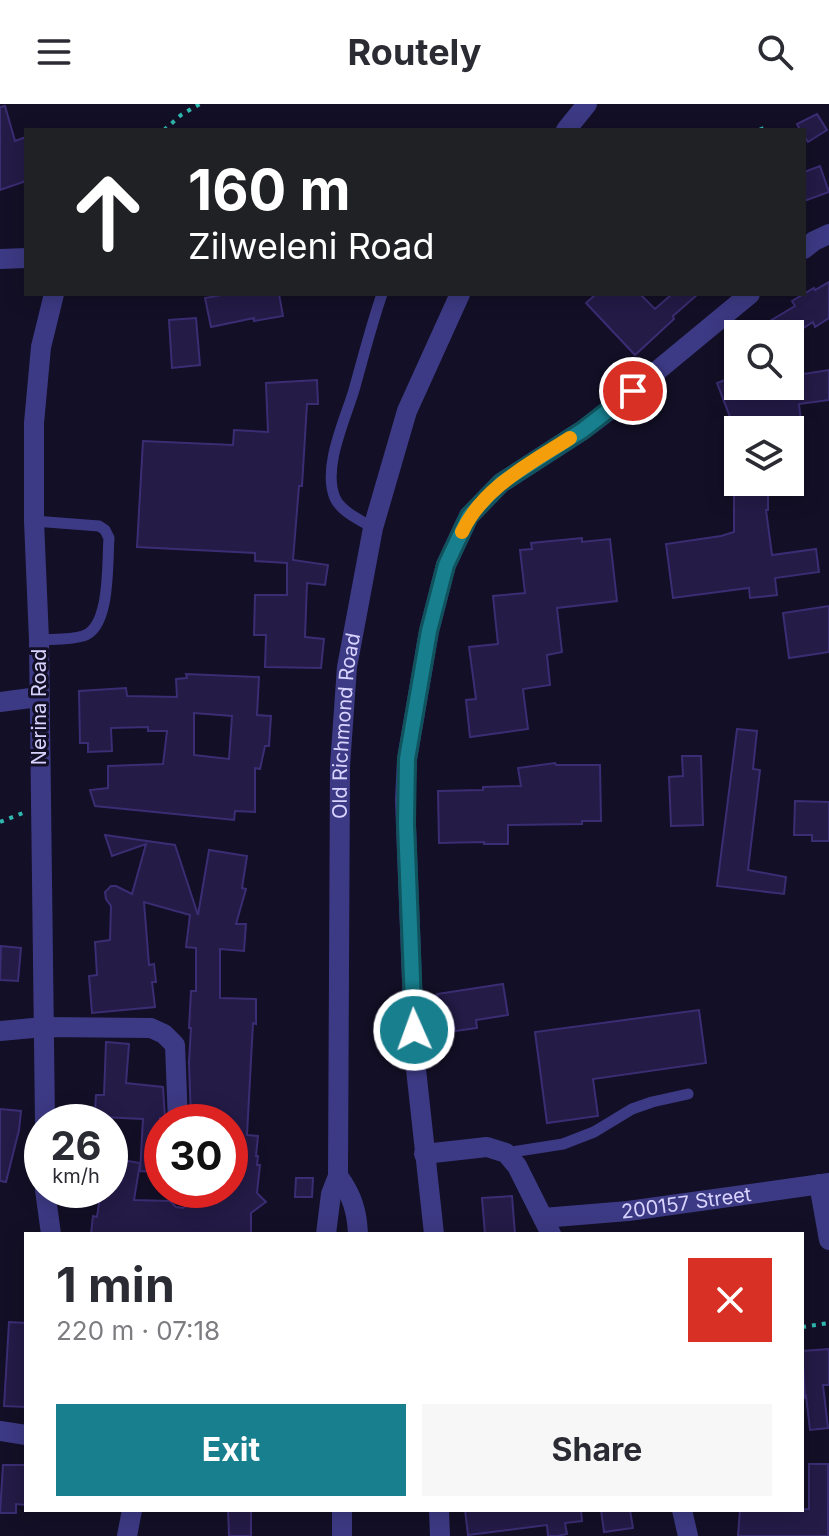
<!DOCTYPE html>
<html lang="en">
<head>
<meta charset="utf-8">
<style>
	body { margin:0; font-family:Inter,sans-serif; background:#f7f7f7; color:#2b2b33; height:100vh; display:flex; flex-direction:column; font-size:30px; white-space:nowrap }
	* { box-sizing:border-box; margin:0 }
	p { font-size:26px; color:#7c7c81 }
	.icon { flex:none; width:44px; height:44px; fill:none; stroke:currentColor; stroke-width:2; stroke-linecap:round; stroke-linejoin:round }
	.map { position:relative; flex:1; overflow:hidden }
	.panel { position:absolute; left:24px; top:1128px; width:780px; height:280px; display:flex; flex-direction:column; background:#fff; border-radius:0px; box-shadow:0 4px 20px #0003 }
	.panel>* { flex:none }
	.top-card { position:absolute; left:24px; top:24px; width:782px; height:168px; border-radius:0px; box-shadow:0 4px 20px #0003; background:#202124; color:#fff; overflow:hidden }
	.buttons { position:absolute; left:724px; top:216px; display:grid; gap:16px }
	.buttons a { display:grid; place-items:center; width:80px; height:80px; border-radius:0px; background:#fff; box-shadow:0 4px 20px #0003; font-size:40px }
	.speed { position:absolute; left:24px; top:1000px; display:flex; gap:16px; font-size:40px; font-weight:700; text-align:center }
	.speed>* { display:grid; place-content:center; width:104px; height:104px; border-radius:50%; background:#fff; box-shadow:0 4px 20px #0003; line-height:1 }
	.speed small { font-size:20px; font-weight:400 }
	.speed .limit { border:12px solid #d22; background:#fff; color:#111 }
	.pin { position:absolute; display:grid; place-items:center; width:68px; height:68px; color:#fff; margin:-34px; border:4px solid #fff; border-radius:50%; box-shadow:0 2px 8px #0007 }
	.me { position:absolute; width:88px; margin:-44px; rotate:358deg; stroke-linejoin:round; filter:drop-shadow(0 0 6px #0008) }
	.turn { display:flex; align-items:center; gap:28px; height:168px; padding:0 32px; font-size:36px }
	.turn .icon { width:104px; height:104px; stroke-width:2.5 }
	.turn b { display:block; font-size:56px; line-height:68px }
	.round { display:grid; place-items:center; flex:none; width:84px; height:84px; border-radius:0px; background:#f7f7f7 }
	.head { display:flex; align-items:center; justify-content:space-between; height:136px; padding:0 32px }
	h1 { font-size:48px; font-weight:700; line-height:60px }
	.button { display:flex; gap:16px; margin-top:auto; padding:16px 32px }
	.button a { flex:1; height:92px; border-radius:0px; background:#187f8f; color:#fff; font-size:32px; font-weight:700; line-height:92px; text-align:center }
	.button a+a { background:#f7f7f7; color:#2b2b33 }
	header { display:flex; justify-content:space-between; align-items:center; height:104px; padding:0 32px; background:#fff; font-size:36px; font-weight:700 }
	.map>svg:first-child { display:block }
	.building { fill:#241b47; stroke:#3b2d73; stroke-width:2; fill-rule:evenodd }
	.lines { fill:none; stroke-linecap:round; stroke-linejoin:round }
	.path { stroke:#2fb8b0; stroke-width:4; stroke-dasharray:4 6; stroke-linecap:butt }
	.service { stroke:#3d3a85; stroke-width:11 }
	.minor { stroke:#3d3a85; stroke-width:20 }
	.tertiary { stroke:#3d3a85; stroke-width:20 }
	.route-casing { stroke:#10535d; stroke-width:20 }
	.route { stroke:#187f8f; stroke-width:14 }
	.slow { stroke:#f59e0b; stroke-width:14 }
	.labels { text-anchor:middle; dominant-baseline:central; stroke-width:6; stroke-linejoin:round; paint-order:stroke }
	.street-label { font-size:20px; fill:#d9d4ff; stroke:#130f26 }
</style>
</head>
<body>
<header><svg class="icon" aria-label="menu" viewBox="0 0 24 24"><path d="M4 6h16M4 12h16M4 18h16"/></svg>Routely<svg class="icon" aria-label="search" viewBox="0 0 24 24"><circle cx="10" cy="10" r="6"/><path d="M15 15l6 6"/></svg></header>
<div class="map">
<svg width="829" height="1432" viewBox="0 0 829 1432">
	<rect width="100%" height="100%" fill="#130f26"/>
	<path class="building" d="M 5,2 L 15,37 L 26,33 L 26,77 L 0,86 L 0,3 Z
		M 817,10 L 827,26 L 808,38 L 804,32 L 804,26 L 800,26 L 797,20 Z
		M 820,62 L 829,88 L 804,97 L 804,68 Z
		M 829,178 L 829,214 L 815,223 L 813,218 L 794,230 L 748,230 L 795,202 L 792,197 L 814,184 L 815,186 Z
		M 227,190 L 279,190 L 283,212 L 254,217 L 254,214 L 211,223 L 205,194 Z
		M 596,190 L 640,190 L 655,205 L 672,190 L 698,190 L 673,212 L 674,215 L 635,251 L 586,199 Z
		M 196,214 L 200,261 L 172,264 L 169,216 Z
		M 829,266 L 829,296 L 799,300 L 802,326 L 735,326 L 717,279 L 738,271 L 738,282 L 790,282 L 790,272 Z
		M 317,276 L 318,300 L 307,300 L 302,382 L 299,382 L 293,456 L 328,461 L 325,481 L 307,479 L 305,533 L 324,535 L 321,564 L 265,563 L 266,531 L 254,531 L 255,491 L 287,491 L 287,459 L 255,457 L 255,449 L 137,443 L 143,337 L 233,341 L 234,326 L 268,328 L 266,279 Z
		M 734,379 L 768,379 L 768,406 L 766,406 L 772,451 L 816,445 L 819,468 L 775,474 L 777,491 L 750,494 L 749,484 L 673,494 L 666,440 L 721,432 L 734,428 Z
		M 582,434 L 582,438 L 610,435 L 617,497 L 557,504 L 562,548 L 547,551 L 550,581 L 523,585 L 528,625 L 470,633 L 466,596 L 476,595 L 469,543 L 498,540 L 493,492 L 525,489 L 520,446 L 532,445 L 531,439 Z
		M 829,502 L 829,548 L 789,554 L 783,509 Z
		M 186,570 L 259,573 L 257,611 L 271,612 L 269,642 L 265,642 L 260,665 L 255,664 L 255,708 L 235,707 L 234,716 L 95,702 L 90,686 L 108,684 L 108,662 L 163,660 L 167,627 L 148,627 L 148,623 L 111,624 L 112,647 L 88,648 L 88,639 L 80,639 L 79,587 L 126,584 L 127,592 L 177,593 L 176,575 L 187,574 ZM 194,609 L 232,612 L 229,655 L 194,651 Z
		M 737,625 L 757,627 L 753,665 L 760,666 L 748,766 L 786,773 L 784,790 L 717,782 Z
		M 682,652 L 701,652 L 703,721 L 671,722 L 669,673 L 683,672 Z
		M 555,659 L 556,661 L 600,661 L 601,717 L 582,717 L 582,720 L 508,721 L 508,740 L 484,740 L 484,738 L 439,739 L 438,687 L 483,686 L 483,683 L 521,682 L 518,664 Z
		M 795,697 L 829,698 L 829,737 L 812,737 L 812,731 L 794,731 Z
		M 105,731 L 175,741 L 198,811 L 209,746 L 247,752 L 242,784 L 246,785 L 236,820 L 246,820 L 244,847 L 220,845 L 220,894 L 256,895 L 256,920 L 253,919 L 247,1031 L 258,1032 L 256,1052 L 258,1052 L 257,1061 L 260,1061 L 257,1089 L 266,1098 L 251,1109 L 251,1130 L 91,1130 L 93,1112 L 97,1113 L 101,1086 L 110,1086 L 110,1054 L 140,1059 L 134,1096 L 170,1097 L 176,1103 L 183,1104 L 191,1098 L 217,1099 L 218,1086 L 230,1086 L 230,1018 L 191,1017 L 189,958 L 191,924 L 189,924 L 191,887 L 196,887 L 196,844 L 186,843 L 190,811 L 144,798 L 149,861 L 154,860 L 156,878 L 152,878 L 155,903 L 92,909 L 89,872 L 97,871 L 95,838 L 110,836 L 111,802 L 106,795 L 105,788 L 111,782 L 116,782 L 132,790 L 146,740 L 112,752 Z
		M 1,842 L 21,844 L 18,877 L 0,876 Z
		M 503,880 L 508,911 L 476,916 L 477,924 L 455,927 L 454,920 L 442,922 L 437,890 Z
		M 699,906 L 706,959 L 593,975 L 598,1012 L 547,1019 L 535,928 Z
		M 106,938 L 129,940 L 126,979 L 163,983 L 165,1014 L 160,1014 L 156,1068 L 140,1067 L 143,1015 L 102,1013 L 102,1009 L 95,1008 L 96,991 L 104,991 Z
		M 0,1005 L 21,1007 L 19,1026 L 6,1078 L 0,1077 Z
		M 296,1074 L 313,1074 L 312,1093 L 295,1093 Z
		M 512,1092 L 515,1130 L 485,1130 L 482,1094 Z
		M 9,1218 L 26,1219 L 26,1303 L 4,1302 Z
		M 829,1245 L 829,1281 L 823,1281 L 828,1324 L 810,1326 L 806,1292 L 805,1293 L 802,1247 Z
		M 809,1360 L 828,1360 L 828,1432 L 738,1432 L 740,1406 L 809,1405 Z
		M 3,1361 L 26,1361 L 26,1401 L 16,1400 L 16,1409 L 0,1409 Z
		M 228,1406 L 251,1406 L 251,1432 L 229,1432 Z
		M 465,1406 L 581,1406 L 582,1417 L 565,1419 L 567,1430 L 557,1432 L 548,1432 L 547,1421 L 468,1431 Z
		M 601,1406 L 630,1406 L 633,1424 L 604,1428 Z"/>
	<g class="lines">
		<path class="path" d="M 761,23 L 762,26
			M 164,26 L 181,11 L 200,0
			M 0,718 L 23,709
			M 802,1223 L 829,1219"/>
		<path class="service" d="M 34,417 L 99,422 L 105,426 L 109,434 C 107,458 111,524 83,532 C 70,536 52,535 39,536
			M 373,424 C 361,416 341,408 335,394 C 322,364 345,316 354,286 C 363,254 371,222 382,190
			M 506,1049 L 563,1040 L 594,1028 L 632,1005 L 652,998 L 688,990"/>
		<g class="minor">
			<path d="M 804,145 L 814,137 L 829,130"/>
			<path d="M 0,155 L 26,154"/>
			<path d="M 0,598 L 38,593"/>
			<path d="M 0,927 L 44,923 L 151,924 L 164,930 L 175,941 L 178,1018"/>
			<path d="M 45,1018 L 39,536 L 34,417 L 34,319 L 41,243 L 54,190"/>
			<path d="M 424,1050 L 487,1043 L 506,1049 L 517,1062 L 551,1130"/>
			<path d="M 819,1080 L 829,1136"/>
			<path d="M 45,1086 L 51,1130"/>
			<path d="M 180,1086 L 181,1091"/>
			<path id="s1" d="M 543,1114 L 628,1107 L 829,1079"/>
			<path d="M 434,1130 L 415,956 L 405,696 L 407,655 L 429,527 L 446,461 L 469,412 L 501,379 L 583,326 L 611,305 L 750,190"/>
			<path d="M 0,1327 L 26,1331"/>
			<path d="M 439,1406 L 440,1432"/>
			<path d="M 682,1406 L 688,1432"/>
			<path d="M 127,1432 L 132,1406"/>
		</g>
		<g class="tertiary">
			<path d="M 566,26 L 587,0"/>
			<path d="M 338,1072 C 352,1091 357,1107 358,1130"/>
			<path id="s2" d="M 326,1130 L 331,1090 L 338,1072 L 340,662 L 347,563 L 373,424 L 407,307 L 460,190"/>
			<path d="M 342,1406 L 342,1432"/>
		</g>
	</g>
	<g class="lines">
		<defs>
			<path id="route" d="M 414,926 L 406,720 L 407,655 L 429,527 L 446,461 L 469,412 L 501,379 L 583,326 L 633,287"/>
		</defs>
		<use href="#route" class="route-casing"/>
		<use href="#route" class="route"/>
		<path class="slow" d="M 462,428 C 482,384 531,359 570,334"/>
	</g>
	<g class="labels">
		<g class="street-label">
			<text transform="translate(39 603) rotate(-90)">Nerina Road</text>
			<text stroke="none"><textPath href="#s2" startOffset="510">Old Richmond Road</textPath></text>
			<text stroke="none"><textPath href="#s1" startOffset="144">200157 Street</textPath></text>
		</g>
	</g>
</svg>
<div class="buttons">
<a><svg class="icon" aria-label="search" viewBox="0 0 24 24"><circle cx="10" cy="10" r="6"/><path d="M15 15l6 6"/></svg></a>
<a><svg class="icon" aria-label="layers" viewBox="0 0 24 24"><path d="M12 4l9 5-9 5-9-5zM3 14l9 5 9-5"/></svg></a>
</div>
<div class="speed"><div>26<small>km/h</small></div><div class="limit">30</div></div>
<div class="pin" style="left:633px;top:287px;background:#d93025"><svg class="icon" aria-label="arrive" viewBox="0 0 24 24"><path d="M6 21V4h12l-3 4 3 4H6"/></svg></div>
<svg class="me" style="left:414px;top:926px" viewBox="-20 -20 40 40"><circle r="17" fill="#187f8f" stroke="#fff" stroke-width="3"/><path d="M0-11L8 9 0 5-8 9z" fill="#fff"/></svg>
<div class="top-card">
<div class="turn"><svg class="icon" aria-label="ahead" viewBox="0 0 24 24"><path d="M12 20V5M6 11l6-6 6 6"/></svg><div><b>160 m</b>Zilweleni Road</div></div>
</div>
<section class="panel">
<div class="head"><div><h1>1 min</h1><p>220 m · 07:18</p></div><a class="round" style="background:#d93025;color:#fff"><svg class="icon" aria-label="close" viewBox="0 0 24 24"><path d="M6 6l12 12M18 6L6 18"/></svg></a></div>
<div class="button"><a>Exit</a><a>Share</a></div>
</section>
</div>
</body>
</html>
